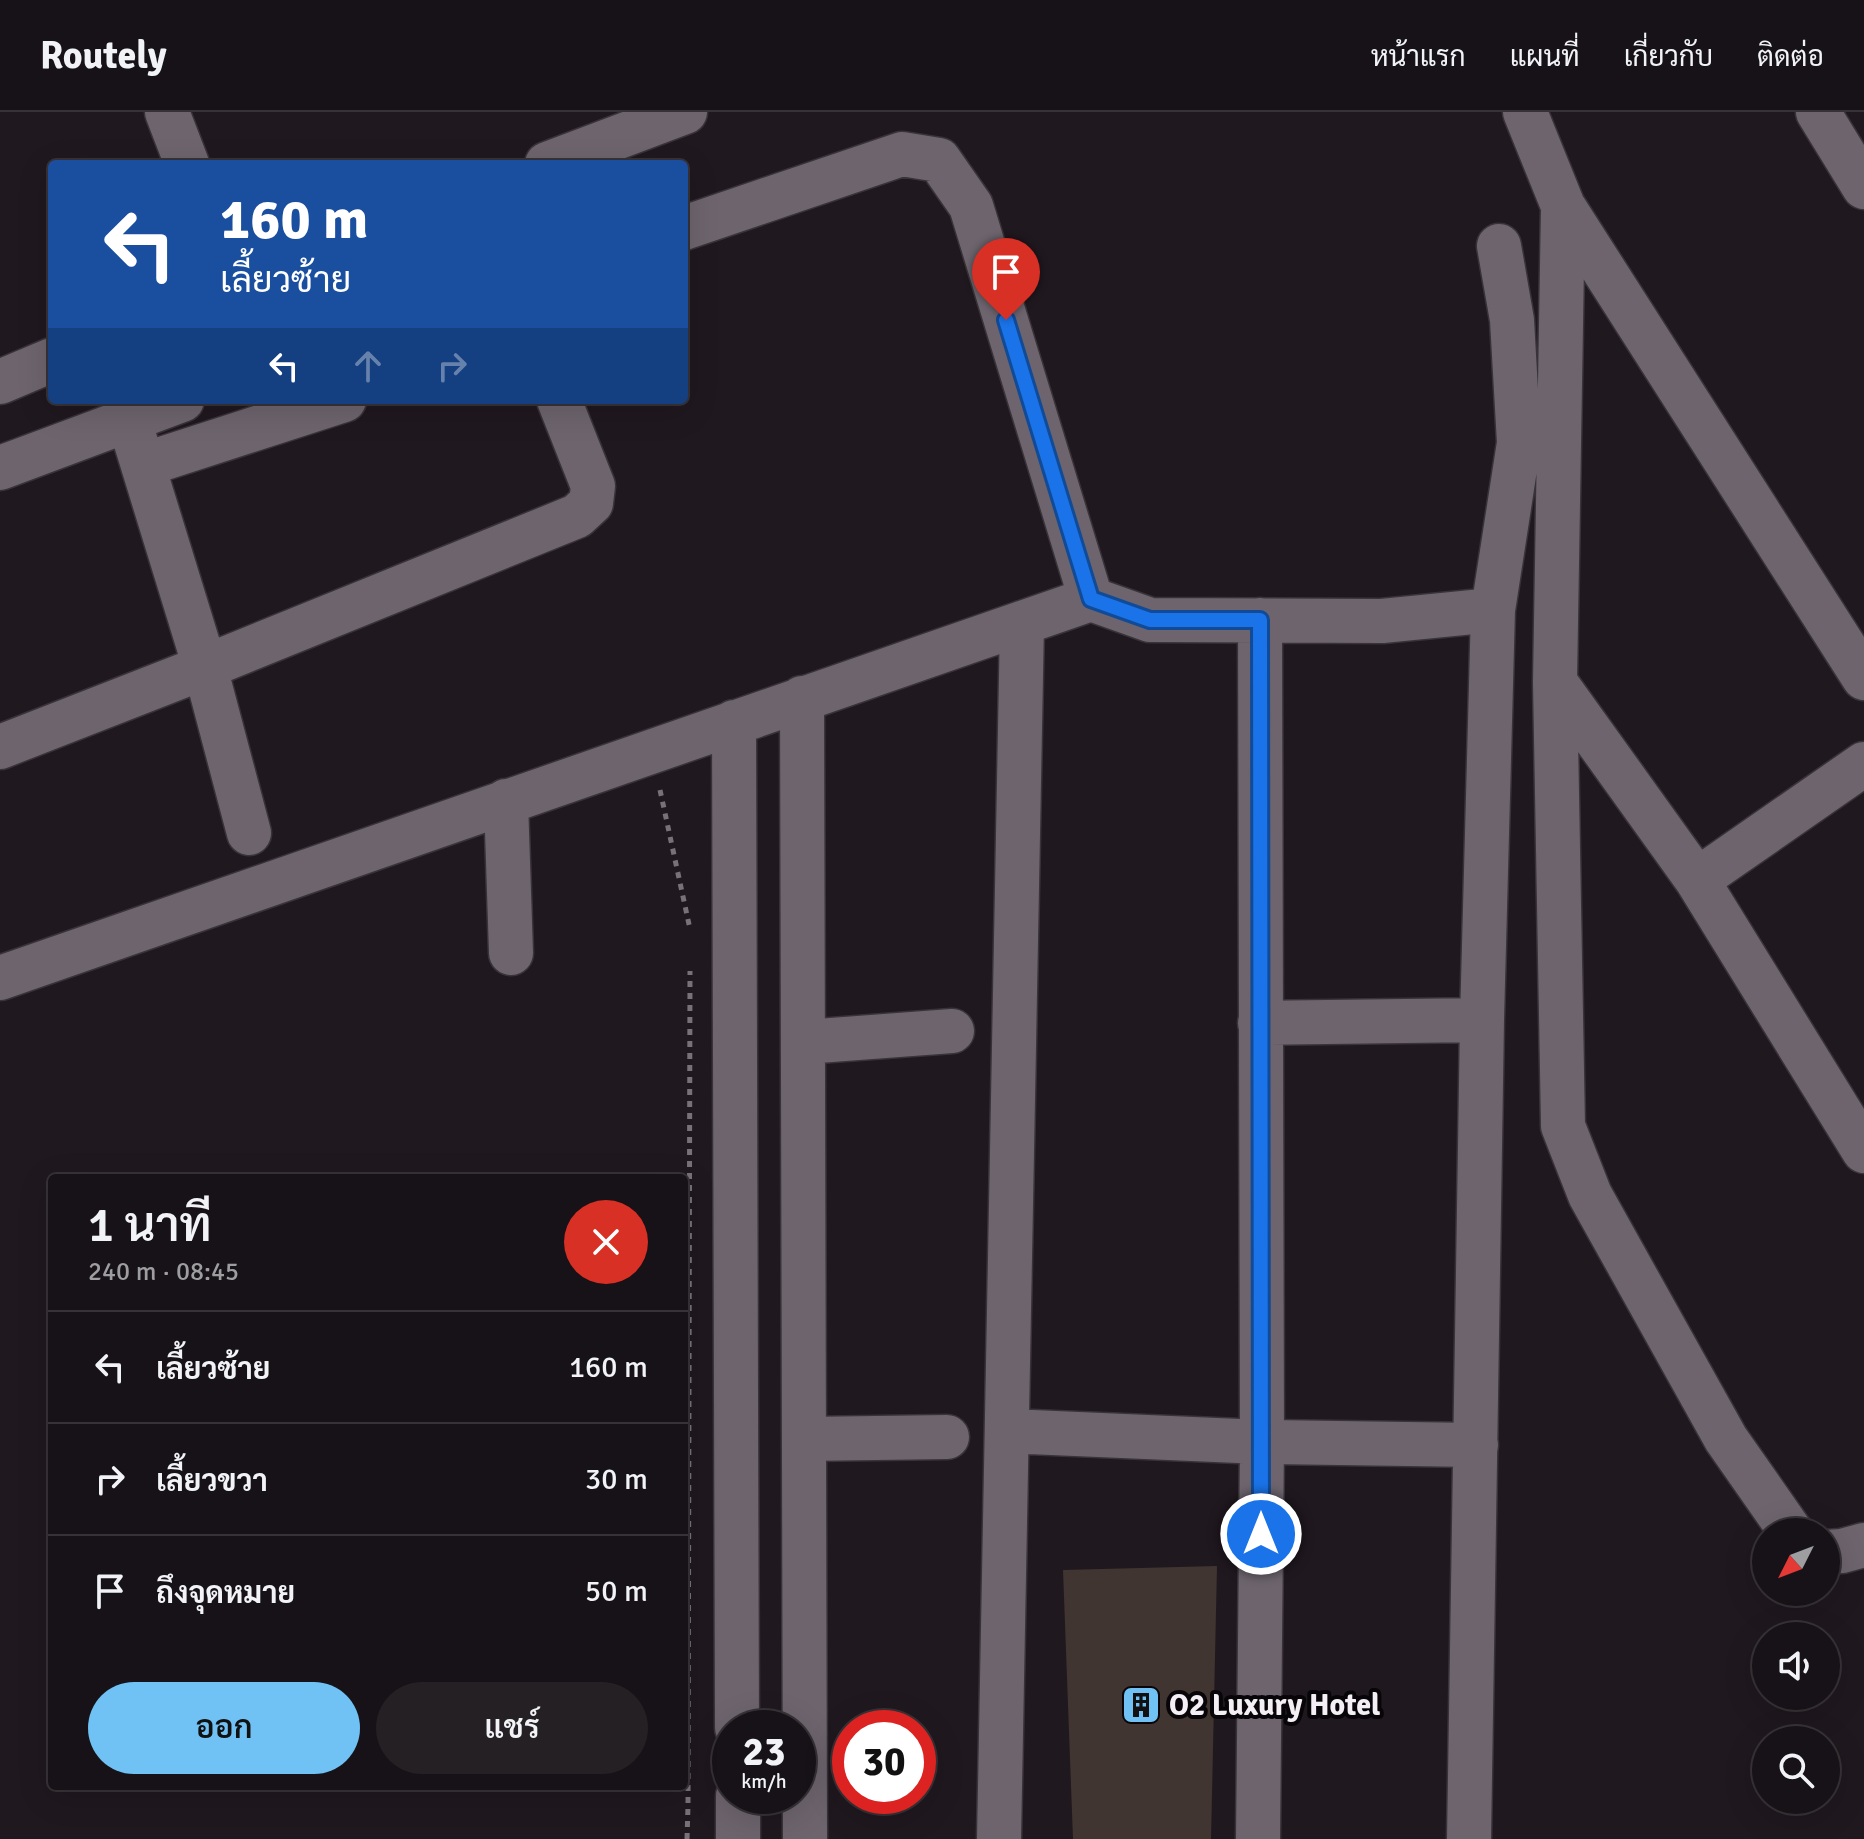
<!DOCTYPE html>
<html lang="th">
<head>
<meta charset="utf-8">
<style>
	body { margin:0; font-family:Signika,Sarabun,sans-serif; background:#242024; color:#f1f3f6; height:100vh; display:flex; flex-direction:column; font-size:30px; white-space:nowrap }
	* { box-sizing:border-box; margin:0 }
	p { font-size:26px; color:#9e9ea1 }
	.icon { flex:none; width:44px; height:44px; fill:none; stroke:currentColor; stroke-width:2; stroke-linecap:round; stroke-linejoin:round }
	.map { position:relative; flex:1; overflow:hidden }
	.details { position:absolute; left:48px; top:1062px; width:640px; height:616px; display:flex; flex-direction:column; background:#171217; border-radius:8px; box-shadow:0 8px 32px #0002,0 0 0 2px #363236 }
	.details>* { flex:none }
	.top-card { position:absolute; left:48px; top:48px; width:640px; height:244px; border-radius:8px; box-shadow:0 8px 32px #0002,0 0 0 2px #363236; background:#1a4fa0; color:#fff; overflow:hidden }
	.needle { width:52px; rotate:228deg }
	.tools { position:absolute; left:1752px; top:1406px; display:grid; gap:16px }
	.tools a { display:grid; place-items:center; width:88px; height:88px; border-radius:50%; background:#171217; box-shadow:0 8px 32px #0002,0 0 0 2px #363236; font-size:40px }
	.speed { position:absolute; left:712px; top:1598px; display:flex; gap:16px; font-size:40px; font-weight:700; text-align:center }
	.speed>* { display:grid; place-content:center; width:104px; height:104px; border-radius:50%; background:#171217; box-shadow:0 8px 32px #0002,0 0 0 2px #363236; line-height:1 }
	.speed small { font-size:20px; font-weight:400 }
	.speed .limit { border:12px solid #d22; background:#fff; color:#111 }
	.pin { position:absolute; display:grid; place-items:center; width:68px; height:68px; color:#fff; margin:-82px -34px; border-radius:50% 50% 50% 0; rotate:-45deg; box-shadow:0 0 8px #0007 }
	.pin .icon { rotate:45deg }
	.me { position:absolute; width:88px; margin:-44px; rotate:0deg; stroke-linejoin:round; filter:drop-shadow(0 0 6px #0008) }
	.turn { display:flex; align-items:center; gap:28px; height:168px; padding:0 40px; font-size:36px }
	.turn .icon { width:104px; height:104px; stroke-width:2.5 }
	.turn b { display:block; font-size:56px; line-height:68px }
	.lanes { display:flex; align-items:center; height:76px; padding:0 40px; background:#0003; justify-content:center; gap:40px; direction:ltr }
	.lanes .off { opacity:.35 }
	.round { display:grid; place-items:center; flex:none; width:84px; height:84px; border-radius:42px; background:#242024 }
	.overview { display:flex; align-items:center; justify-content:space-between; height:136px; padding:0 40px }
	h1 { font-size:48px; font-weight:600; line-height:60px }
	.button { display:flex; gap:16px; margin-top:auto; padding:16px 40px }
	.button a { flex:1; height:92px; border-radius:48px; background:#70c1f4; color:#111; font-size:32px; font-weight:600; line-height:92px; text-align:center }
	.button a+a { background:#242024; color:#f1f3f6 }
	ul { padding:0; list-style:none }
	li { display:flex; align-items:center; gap:24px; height:112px; padding:0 40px; border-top:2px solid #363236 }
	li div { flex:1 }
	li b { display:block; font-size:30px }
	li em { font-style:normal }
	header { display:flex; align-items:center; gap:48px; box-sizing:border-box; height:112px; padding:0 40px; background:#171217; border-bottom:2px solid #363236 }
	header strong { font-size:38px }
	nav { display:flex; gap:44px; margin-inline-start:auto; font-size:28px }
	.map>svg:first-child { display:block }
	.building { fill:#403530 }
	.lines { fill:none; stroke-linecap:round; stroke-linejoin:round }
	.minor-casing { stroke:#383338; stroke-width:47 }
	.path { stroke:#787278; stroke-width:5; stroke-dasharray:6 6; stroke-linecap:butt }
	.minor { stroke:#6d646d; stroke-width:44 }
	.route-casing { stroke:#114b97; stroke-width:20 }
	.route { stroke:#1a73e8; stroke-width:14 }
	.labels { text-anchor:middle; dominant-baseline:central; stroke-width:8; stroke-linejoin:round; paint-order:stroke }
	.poi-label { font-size:30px; font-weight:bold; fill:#f4eff4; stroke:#070507; text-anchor:start }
</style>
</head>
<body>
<header>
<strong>Routely</strong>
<nav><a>หน้าแรก</a><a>แผนที่</a><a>เกี่ยวกับ</a><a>ติดต่อ</a></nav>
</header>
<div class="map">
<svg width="1864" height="1727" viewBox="0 0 1864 1727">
	<rect width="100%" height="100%" fill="#1f181f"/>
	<path class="building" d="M 1217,1454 L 1211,1727 L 1073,1727 L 1063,1458 Z"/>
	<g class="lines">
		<defs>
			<path id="minor" d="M 167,0 L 187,52
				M 1525,0 L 1563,94 L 1864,566
				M 1818,0 L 1864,75
				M 547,52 L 685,0
				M 1563,94 L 1555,570 L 1563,1014 L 1590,1083 L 1726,1327 L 1791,1420
				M 684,116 L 902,42 L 939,48 L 971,94 L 1091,487
				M 0,270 L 52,248
				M 129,308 L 205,555 L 249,721
				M 143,353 L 344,288
				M 0,356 L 182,288
				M 1555,570 L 1697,768 L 1864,1039
				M 802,586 L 805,1727
				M 734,610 L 737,1616
				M 0,635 L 205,555 L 577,404 L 591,391 L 593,374 L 559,288
				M 506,689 L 511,841
				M 1697,768 L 1864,652
				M 0,866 L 1091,487 L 1150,508 L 1382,509 L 1493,498
				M 1260,911 L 1482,908
				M 804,930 L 952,919
				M 1007,1319 L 1262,1330 L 1476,1333
				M 805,1327 L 947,1325
				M 1826,1440 L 1842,1439 L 1864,1433
				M 738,1684 L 738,1727
				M 999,1727 L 1022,511
				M 1258,1727 L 1262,1330 L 1260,508
				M 1469,1727 L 1482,908 L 1493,498 L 1519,331 L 1512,208 L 1499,134"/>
		</defs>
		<use href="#minor" class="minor-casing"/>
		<path class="path" d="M 660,678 L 690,817
			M 687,1727 L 688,1694 L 690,859"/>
		<use href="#minor" class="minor"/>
	</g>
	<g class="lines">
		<defs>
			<path id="route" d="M 1006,208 L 1091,487 L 1150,508 L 1260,508 L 1261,1422"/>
		</defs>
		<use href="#route" class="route-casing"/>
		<use href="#route" class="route"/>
	</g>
	<defs>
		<symbol id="building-square" viewBox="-11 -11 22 22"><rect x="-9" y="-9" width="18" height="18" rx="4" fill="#70c1f4" stroke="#070507"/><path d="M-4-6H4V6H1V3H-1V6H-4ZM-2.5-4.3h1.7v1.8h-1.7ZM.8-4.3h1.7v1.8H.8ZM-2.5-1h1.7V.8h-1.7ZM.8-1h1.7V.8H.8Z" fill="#111"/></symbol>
	</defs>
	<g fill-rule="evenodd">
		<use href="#building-square" x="1119" y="1571" width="44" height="44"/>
	</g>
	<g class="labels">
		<g class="poi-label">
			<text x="1169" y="1593">O2 Luxury Hotel</text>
		</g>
	</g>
</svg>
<div class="tools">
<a><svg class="needle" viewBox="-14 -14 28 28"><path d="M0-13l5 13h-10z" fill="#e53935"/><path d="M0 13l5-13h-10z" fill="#9e9ea1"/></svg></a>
<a><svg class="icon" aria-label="sound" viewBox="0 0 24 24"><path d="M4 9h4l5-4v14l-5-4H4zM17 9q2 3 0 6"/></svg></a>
<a><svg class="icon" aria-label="search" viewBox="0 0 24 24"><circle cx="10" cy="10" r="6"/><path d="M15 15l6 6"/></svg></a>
</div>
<div class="speed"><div>23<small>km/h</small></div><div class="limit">30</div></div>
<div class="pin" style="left:1006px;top:208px;background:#d93025"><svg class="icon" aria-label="arrive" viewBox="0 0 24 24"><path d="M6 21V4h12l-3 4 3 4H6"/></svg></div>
<svg class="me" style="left:1261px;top:1422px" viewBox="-20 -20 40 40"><circle r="17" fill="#1a73e8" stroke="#fff" stroke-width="3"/><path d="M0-11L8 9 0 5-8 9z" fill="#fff"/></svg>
<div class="top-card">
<div class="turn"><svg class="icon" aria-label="left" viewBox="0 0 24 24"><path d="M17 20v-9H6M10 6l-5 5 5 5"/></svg><div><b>160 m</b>เลี้ยวซ้าย</div></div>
<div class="lanes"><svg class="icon" aria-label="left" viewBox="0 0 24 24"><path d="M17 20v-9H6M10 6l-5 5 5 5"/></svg><svg class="icon off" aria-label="ahead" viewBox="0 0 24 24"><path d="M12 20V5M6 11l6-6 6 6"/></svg><svg class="icon off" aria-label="right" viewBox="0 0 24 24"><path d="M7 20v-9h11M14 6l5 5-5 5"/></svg></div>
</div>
<section class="details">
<div class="overview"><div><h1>1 นาที</h1><p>240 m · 08:45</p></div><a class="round" style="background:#d93025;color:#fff"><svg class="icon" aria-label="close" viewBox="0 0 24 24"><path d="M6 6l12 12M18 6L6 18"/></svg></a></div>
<ul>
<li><svg class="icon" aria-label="left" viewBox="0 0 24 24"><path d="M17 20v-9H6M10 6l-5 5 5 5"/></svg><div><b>เลี้ยวซ้าย</b></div><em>160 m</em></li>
<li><svg class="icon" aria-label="right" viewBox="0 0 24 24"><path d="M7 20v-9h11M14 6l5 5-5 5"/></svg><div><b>เลี้ยวขวา</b></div><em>30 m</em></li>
<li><svg class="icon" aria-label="arrive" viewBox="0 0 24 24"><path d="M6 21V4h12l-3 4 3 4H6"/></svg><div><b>ถึงจุดหมาย</b></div><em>50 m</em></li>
</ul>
<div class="button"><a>ออก</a><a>แชร์</a></div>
</section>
</div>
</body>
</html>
